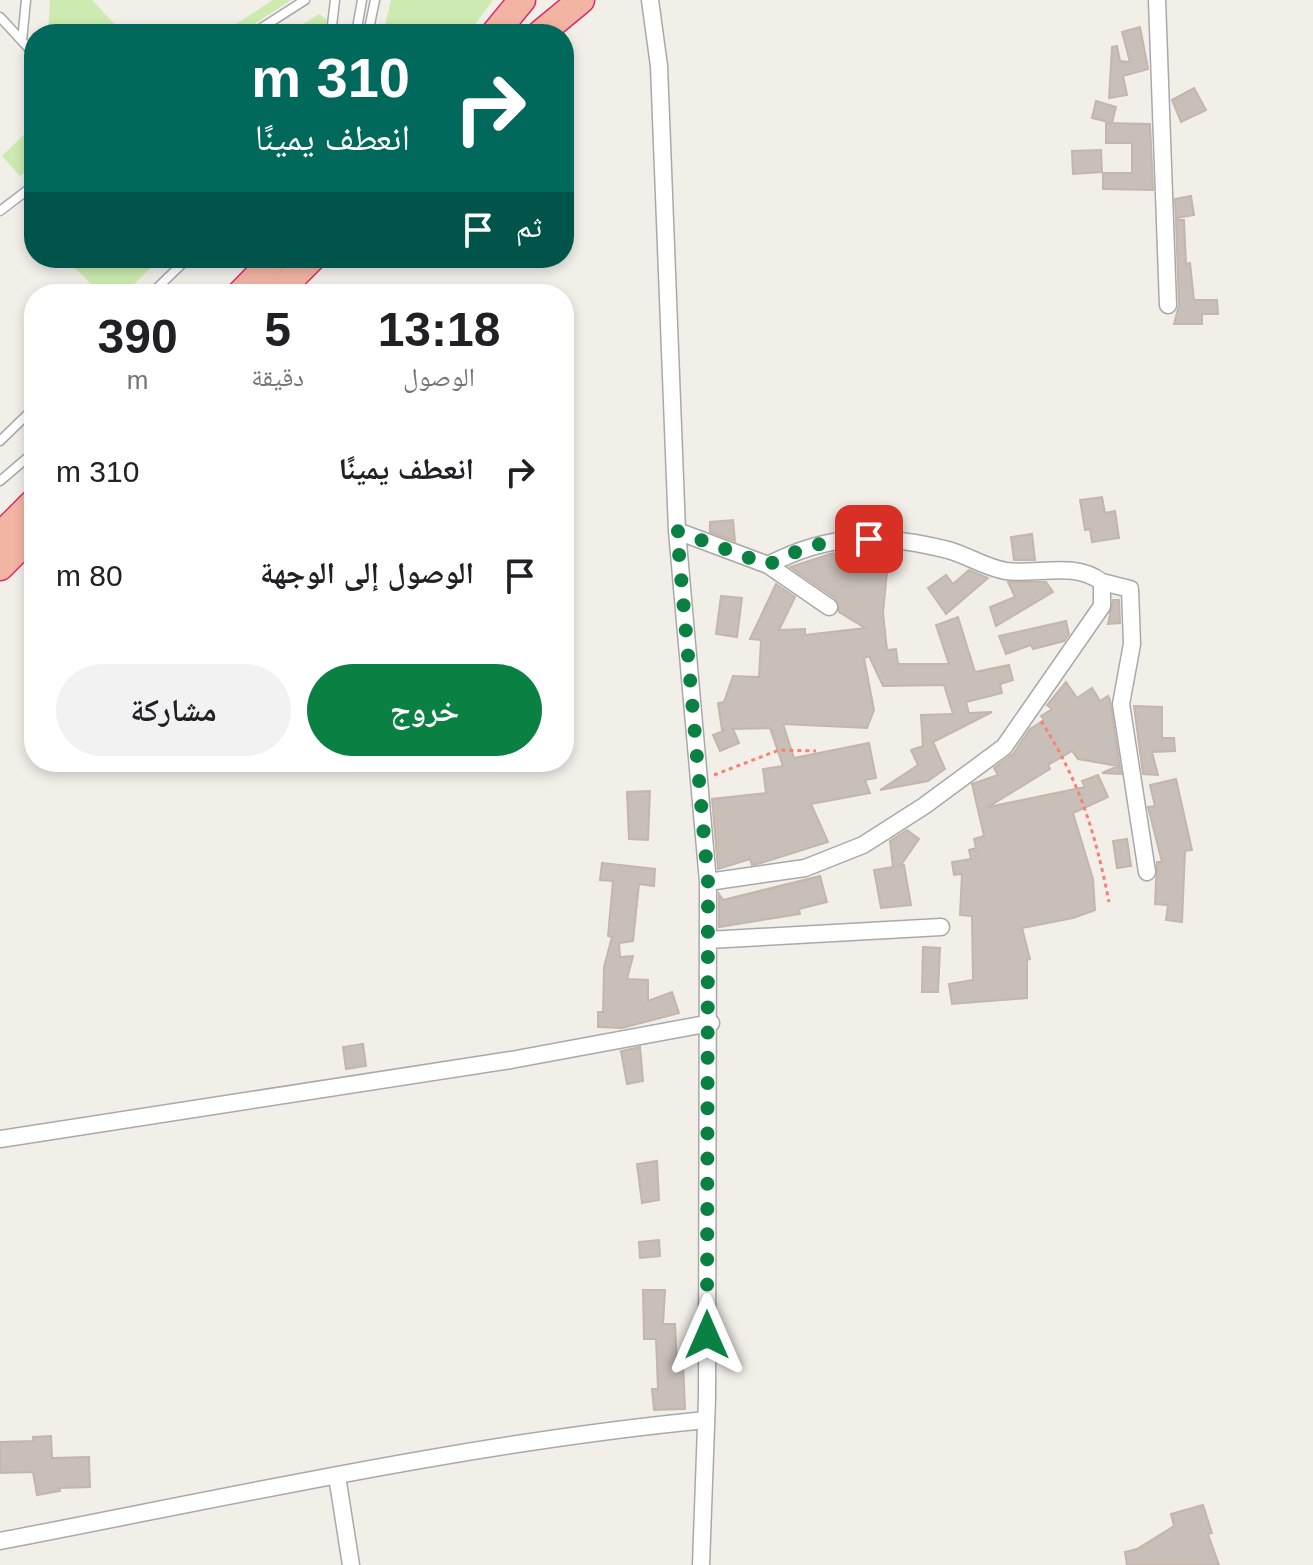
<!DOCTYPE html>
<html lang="ar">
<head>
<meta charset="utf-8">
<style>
	body { margin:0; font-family:Helvetica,"Noto Naskh Arabic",sans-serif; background:#f2f2f2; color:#202124; direction:rtl; height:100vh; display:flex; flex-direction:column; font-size:30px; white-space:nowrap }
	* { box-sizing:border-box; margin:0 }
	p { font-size:26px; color:#757577 }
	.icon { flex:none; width:44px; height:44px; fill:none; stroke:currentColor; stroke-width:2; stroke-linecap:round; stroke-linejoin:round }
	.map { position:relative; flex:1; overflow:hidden; direction:ltr }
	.details { position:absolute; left:24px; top:284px; width:550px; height:488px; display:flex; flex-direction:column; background:#fff; border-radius:32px; box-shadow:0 4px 12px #0003; direction:rtl }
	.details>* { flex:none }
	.hud { position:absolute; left:24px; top:24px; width:550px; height:244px; border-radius:32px; box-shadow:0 4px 12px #0003; direction:rtl; background:#00695c; color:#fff; overflow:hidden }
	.pin { position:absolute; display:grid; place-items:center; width:68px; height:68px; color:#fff; margin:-34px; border-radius:16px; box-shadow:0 4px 12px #0006 }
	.me { position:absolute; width:88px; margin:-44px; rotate:0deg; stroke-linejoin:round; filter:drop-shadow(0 0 6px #0008) }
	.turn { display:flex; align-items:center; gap:28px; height:168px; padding:0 32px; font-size:36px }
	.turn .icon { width:104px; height:104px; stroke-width:2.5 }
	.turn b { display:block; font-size:56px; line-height:68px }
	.then { display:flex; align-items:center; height:76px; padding:0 32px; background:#0003; gap:16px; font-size:30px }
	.eta { display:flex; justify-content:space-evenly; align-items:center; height:136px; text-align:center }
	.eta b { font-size:48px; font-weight:600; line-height:56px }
	.cta { display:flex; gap:16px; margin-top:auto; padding:16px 32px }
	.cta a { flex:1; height:92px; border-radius:48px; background:#0b8043; color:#fff; font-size:32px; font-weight:600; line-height:92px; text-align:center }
	.cta a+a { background:#f2f2f2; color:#202124 }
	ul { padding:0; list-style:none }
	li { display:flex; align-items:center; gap:24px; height:104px; padding:0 32px }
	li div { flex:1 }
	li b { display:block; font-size:30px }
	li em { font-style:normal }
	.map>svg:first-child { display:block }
	.grass { fill:#cdebb0 }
	.building { fill:#c7bfb8; stroke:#c4b6ab; stroke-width:2 }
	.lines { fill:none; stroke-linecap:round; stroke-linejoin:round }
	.service-casing { stroke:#a9a9a9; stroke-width:11 }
	.minor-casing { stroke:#a9a9a9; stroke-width:19 }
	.trunk-casing { stroke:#dc2a67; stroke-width:29 }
	.path { stroke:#fa8072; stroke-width:3; stroke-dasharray:4 4; stroke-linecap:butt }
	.service { stroke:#fff; stroke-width:8 }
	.minor { stroke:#fff; stroke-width:16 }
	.trunk { stroke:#f2b4a3; stroke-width:26 }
	.route { stroke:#0b8043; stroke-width:14; stroke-dasharray:0 25.2 }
</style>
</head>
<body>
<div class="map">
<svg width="1313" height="1565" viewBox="0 0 1313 1565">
	<rect width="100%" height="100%" fill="#f2efe9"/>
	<path class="grass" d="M 50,0 L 92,0 L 124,34 L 48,34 Z
		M 273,0 L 291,0 L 239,34 L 220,34 Z
		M 391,0 L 493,0 L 468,34 L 383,34 Z
		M 319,14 L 327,20 L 324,34 L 287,34 Z
		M 34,125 L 34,165 L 20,176 L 2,156 Z
		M 65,258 L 161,258 L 124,294 L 101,294 Z"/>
	<path class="building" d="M 1140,27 L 1148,69 L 1123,76 L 1127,95 L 1109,98 L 1112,47 L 1117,46 L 1120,61 L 1130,62 L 1122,32 Z
		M 1194,88 L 1206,110 L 1181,122 L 1172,100 Z
		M 1096,101 L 1116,107 L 1112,123 L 1092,118 Z
		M 1106,123 L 1150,124 L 1153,190 L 1103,189 L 1103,173 L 1132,173 L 1132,143 L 1106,143 Z
		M 1101,150 L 1102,172 L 1073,174 L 1072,151 Z
		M 1191,196 L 1194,215 L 1176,218 L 1175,199 Z
		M 1176,220 L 1184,220 L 1186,264 L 1190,263 L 1194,300 L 1217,300 L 1218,314 L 1202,314 L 1202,324 L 1174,324 L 1179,305 Z
		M 1102,497 L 1105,513 L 1115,511 L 1119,538 L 1092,542 L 1090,529 L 1085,530 L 1080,500 Z
		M 733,520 L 735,541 L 710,532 L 710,522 Z
		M 1032,534 L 1035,560 L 1014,560 L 1011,537 Z
		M 860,550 L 889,551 L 883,613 L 887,650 L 896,649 L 898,664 L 949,664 L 936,625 L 958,617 L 975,672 L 1009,665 L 1013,680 L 1000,684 L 1002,693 L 966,702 L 969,713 L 992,712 L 933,742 L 945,769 L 928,781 L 880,790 L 918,765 L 911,750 L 923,746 L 921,715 L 953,714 L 944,685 L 883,686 L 869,656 L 864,658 L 874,710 L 867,728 L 783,724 L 794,758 L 869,743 L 876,778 L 865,780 L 870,793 L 811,804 L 828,842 L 761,863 L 752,865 L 750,859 L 718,869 L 712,799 L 766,793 L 763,769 L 783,766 L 770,728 L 733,729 L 739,743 L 720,751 L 713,735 L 726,730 L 722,730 L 718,703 L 724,702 L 733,676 L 759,677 L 761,640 L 750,639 L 776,584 L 795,597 L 779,630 L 805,629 L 805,635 L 865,628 L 839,612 L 835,598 L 790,567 L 833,553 L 859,570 Z
		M 969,570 L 988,578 L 946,614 L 928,588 L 946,575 L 953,584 Z
		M 1008,582 L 1046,582 L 1053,592 L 996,626 L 990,607 L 1015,597 Z
		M 721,596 L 742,598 L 737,637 L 716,634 Z
		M 1113,600 L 1119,600 L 1120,623 L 1108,624 Z
		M 1066,621 L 1069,634 L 1064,641 L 1033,649 L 1031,645 L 1006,654 L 999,636 Z
		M 1066,682 L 1077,698 L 1092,688 L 1100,701 L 1108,696 L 1110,700 L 1121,774 L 1102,773 L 1118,766 L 1078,759 L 1072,751 L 1048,765 L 1050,769 L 988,807 L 1085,787 L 1082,781 L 1098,775 L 1108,797 L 1073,813 L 1093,879 L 1095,910 L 1073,918 L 1022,928 L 1030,959 L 1027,960 L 1027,998 L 952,1004 L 949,984 L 973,980 L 972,916 L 960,915 L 962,874 L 954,875 L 952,862 L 971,859 L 969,850 L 976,848 L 974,839 L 984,836 L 972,784 L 998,775 L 994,768 L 1013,754 L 1030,729 L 1044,720 L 1041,716 L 1052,709 L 1047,705 Z
		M 1134,706 L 1162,707 L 1162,738 L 1174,738 L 1175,751 L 1152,752 L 1158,775 L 1143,774 Z
		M 1176,779 L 1192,850 L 1185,851 L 1182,922 L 1166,920 L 1168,905 L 1155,904 L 1157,862 L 1162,862 L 1148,807 L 1155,806 L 1150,785 Z
		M 650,791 L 648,840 L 629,839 L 627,792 Z
		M 907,830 L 919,839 L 901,865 L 904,865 L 911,905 L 881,908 L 874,870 L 893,867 L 890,841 Z
		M 1127,839 L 1131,866 L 1117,868 L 1113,841 Z
		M 602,863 L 655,869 L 654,886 L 639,884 L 633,941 L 619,943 L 620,957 L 633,956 L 627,979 L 648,980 L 648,1001 L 672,992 L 679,1013 L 622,1028 L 598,1027 L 598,1012 L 603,1012 L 604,967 L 612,937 L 608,936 L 613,881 L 600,880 Z
		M 820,876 L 827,902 L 799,909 L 800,914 L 719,927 L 719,894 L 723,900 Z
		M 923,947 L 940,948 L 938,992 L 922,992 Z
		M 363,1044 L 366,1066 L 346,1069 L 343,1047 Z
		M 640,1047 L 643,1081 L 627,1084 L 621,1051 Z
		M 657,1161 L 659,1200 L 642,1203 L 637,1164 Z
		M 659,1240 L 660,1256 L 640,1258 L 639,1242 Z
		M 643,1290 L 665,1290 L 663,1324 L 675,1324 L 677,1365 L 683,1364 L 685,1409 L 654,1410 L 652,1389 L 658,1389 L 656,1339 L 644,1339 Z
		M 51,1436 L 52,1458 L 89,1457 L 90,1487 L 59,1488 L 60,1491 L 37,1495 L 33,1472 L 0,1473 L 0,1442 L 33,1441 L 33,1437 Z
		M 1203,1505 L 1212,1533 L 1208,1534 L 1219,1565 L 1127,1565 L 1125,1552 L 1137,1549 L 1174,1526 L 1171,1514 Z"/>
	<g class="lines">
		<defs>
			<path id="service" d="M 0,17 L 34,54
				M 252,34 L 305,0
				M 331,34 L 335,0
				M 356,34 L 362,0
				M 368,34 L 375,0
				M 22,41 L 26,0
				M 0,211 L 34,185
				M 151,294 L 188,258
				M 0,441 L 34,408
				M 0,481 L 34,452"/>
			<path id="minor" d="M 650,0 L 659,66 L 677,531 L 708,882 L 707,1398 L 701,1565
				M 1157,0 L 1168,305
				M 677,531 L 768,565 C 829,533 881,533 948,550 C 967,555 986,568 1006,571 C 1039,575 1074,561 1102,582 L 1102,606 L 1004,747 L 924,806 L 863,845 L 805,868 L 708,882
				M 768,565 L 829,607
				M 1102,582 L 1130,589 L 1132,644 L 1121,704 L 1147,872
				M 708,940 L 941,927
				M 0,1139 L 511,1060 L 711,1023
				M 337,1476 L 351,1565
				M 0,1541 C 234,1496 469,1443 706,1420"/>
			<path id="trunk" d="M 494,34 L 522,0
				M 540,34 L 581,0
				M 240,294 L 275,258
				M 276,294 L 312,258
				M 0,536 L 34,502
				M 0,567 L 34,533"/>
		</defs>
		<use href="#service" class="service-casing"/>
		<use href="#minor" class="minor-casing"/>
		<use href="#trunk" class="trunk-casing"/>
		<path class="path" d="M 1041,721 C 1080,782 1095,832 1109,902
			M 714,775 L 779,750 L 816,751"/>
		<use href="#service" class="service"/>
		<use href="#minor" class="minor"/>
		<use href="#trunk" class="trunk"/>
	</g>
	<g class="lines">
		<path class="route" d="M 707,1335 L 708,882 L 677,531 L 768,565 C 802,547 831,538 869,539"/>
	</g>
</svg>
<div class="pin" style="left:869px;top:539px;background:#d93025"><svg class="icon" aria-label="arrive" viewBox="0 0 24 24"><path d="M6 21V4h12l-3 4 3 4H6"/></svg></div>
<svg class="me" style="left:707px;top:1335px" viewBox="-20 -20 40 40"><path d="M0-17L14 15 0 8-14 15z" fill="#0b8043" stroke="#fff" stroke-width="4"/></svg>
<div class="hud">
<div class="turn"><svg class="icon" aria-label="right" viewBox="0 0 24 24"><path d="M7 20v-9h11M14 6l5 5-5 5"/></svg><div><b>310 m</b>انعطف يمينًا</div></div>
<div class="then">ثم<svg class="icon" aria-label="arrive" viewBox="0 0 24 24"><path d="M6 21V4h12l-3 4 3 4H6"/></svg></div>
</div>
<section class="details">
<div class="eta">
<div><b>13:18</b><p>الوصول</p></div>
<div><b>5</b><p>دقيقة</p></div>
<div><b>390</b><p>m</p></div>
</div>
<ul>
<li><svg class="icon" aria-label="right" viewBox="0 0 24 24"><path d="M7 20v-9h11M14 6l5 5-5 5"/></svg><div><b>انعطف يمينًا</b></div><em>310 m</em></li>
<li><svg class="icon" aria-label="arrive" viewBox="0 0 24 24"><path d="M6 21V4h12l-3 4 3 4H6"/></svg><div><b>الوصول إلى الوجهة</b></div><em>80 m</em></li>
</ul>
<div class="cta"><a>خروج</a><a>مشاركة</a></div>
</section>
</div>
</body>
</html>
